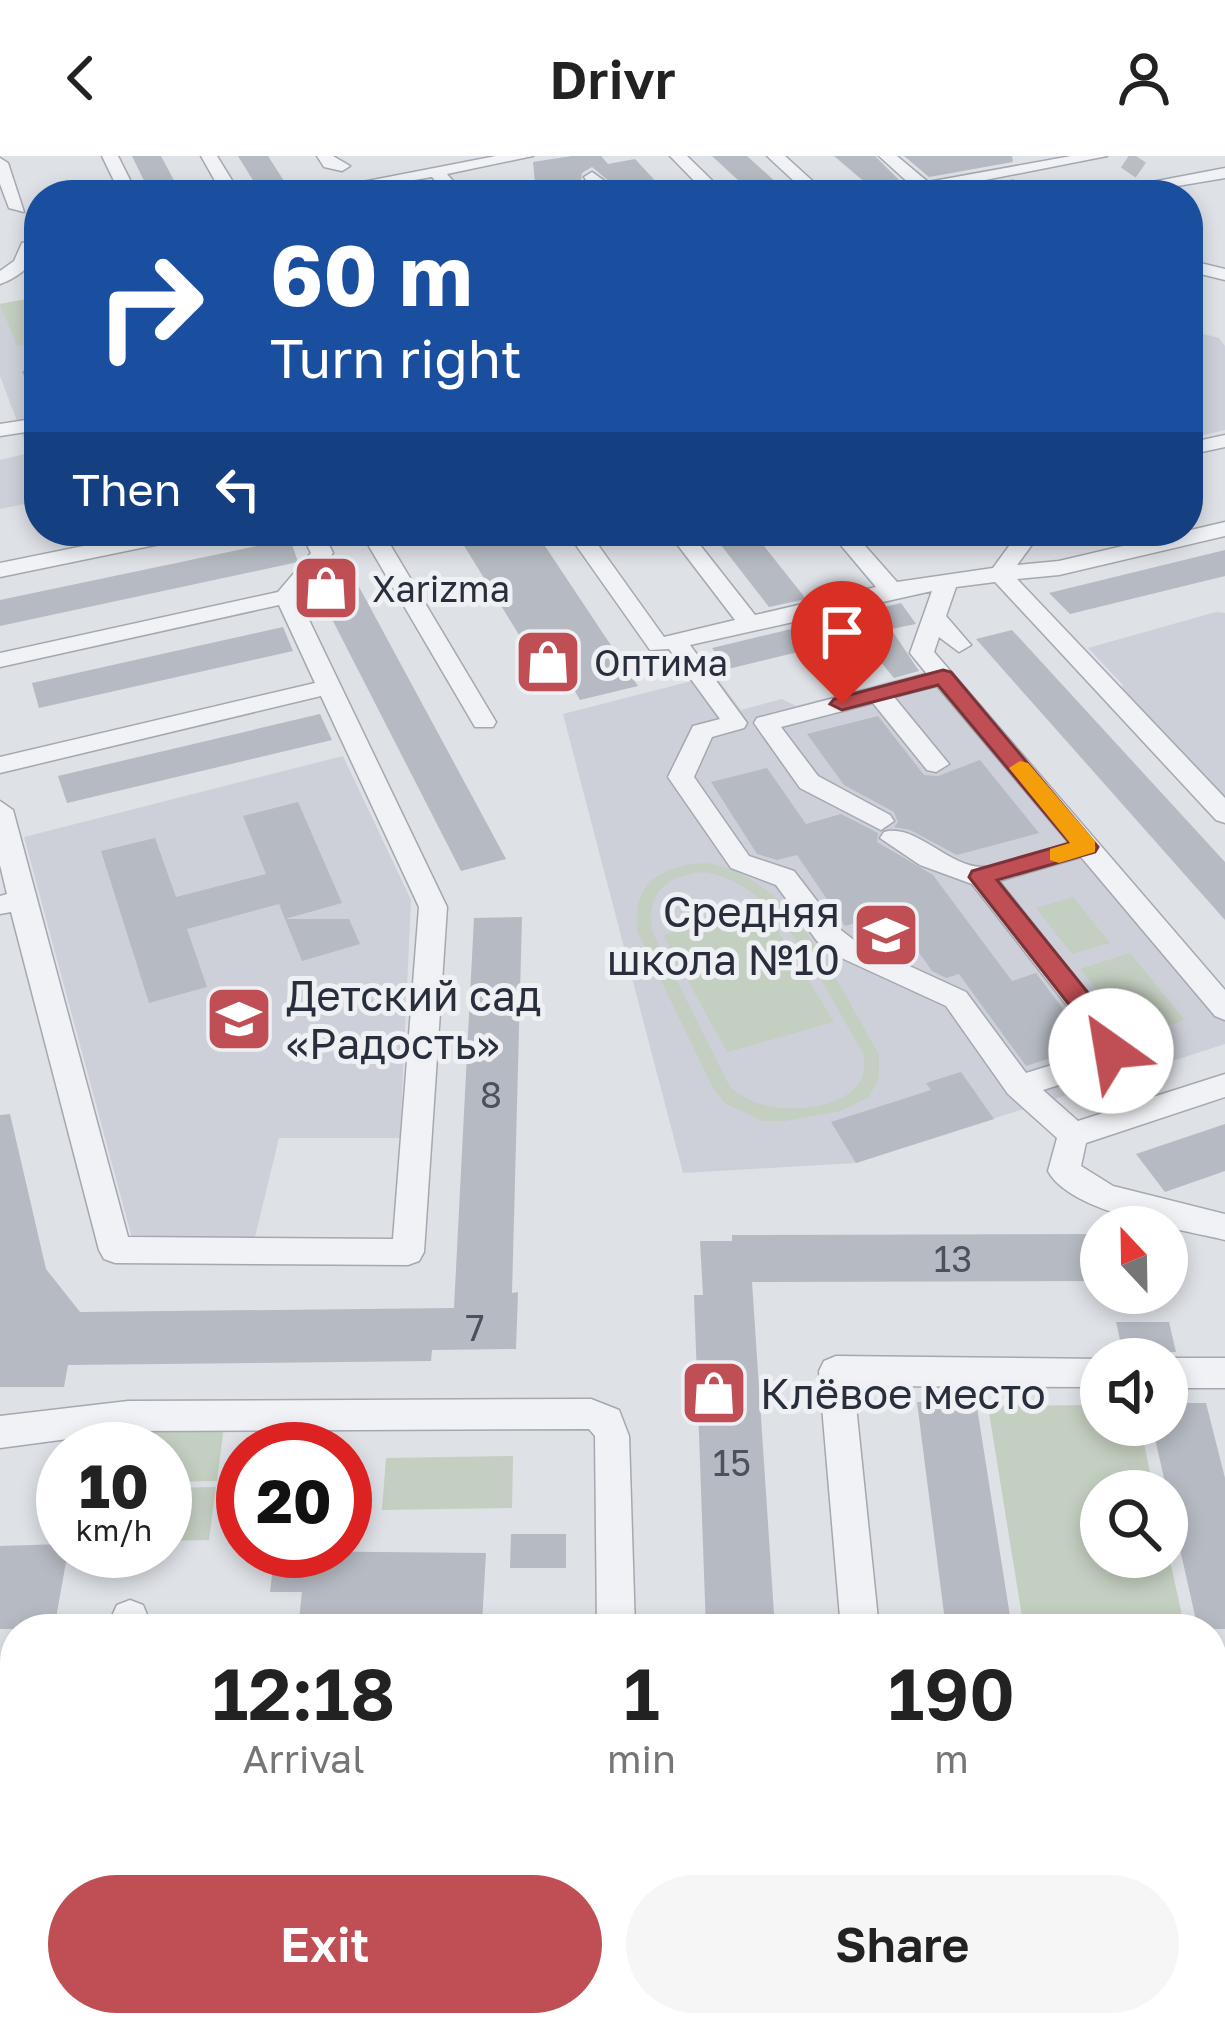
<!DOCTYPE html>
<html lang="en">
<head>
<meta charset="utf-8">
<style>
	body { margin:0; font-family:"Golos Text",sans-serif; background:#f6f6f6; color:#222; height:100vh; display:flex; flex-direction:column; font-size:45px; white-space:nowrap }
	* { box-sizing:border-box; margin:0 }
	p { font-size:39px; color:#767676 }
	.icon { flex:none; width:66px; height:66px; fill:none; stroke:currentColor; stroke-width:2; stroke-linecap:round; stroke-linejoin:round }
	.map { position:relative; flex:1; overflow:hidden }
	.details { position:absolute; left:0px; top:1458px; width:1227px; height:423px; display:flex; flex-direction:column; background:#fff; border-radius:48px 48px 0 0; box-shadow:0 6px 18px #0003 }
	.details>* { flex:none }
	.hud { position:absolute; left:24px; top:24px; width:1179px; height:366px; border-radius:48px; box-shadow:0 6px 18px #0003; background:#1a4fa0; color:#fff; overflow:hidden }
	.needle { width:78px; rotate:338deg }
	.fabs { position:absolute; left:1080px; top:1050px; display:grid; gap:24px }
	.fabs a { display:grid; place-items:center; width:108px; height:108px; border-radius:50%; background:#fff; box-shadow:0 6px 18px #0003; font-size:60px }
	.speed { position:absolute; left:36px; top:1266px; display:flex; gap:24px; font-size:60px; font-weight:700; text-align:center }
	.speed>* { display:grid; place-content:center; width:156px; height:156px; border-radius:50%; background:#fff; box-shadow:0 6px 18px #0003; line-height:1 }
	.speed small { font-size:30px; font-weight:400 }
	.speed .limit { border:18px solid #d22; background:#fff; color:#111 }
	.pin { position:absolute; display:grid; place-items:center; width:102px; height:102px; color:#fff; margin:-123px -51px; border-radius:50% 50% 50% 0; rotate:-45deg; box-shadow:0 0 12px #0007 }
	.pin .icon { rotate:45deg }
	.me { position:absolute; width:132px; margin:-66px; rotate:328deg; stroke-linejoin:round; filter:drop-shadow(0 0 9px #0008) }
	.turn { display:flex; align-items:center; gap:42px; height:252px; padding:0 48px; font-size:54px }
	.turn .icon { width:156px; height:156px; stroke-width:2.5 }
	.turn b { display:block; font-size:84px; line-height:102px }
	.then { display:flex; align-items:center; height:114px; padding:0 48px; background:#0003; gap:24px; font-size:45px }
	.eta { display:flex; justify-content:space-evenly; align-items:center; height:204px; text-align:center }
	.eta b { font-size:72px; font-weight:600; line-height:84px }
	.button { display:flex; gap:24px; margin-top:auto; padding:24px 48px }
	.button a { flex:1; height:138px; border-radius:72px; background:#bf4f54; color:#fff; font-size:48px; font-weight:600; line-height:138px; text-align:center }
	.button a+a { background:#f6f6f6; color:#222 }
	header { display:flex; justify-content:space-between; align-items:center; height:156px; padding:0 48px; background:#fff; font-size:54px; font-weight:600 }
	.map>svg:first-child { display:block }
	.built { fill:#cdd0d8 }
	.green { fill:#c3cfc0; fill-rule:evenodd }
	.building { fill:#b6bac2 }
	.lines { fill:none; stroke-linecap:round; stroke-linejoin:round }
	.minor-tunnel { stroke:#babdc4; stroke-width:18; stroke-dasharray:18 9; stroke-linecap:butt }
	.minor-casing { stroke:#a4a8b0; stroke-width:3 }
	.minor { fill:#f1f2f5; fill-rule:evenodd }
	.route { fill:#bf4f54; stroke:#7c3337; stroke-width:3 }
	.slow { fill:#f59e0b }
	.labels { text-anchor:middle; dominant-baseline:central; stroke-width:10; stroke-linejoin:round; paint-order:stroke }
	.far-poi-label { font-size:36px; fill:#292e3c; stroke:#eef0f4; text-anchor:start }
	.number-label { font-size:36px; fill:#4c515e }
	.poi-label { font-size:42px; fill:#292e3c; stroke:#eef0f4; text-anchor:start }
</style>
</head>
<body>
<header><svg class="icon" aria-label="back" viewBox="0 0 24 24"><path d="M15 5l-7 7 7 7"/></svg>Drivr<svg class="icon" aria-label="person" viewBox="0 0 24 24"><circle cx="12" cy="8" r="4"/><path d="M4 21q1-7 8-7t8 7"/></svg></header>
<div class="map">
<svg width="1225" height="1879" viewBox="0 0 1225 1879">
	<rect width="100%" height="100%" fill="#dee1e6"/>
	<path class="built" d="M 39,141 L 39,345 L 0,353 L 0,304 L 29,297 L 0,220 L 0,148 Z
		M 1188,174 L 1219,182 L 1225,190 L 1225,274 L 1188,283 Z
		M 1216,456 L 1225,457 L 1225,648 L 1120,536 L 1123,529 L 1088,492 Z
		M 928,515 L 1225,865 L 1225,888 L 856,1007 L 683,1017 L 563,558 L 715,519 L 741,554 L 782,543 L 796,550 Z
		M 343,600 L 411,744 L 400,982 L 279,982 L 255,1081 L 132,1082 L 24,681 Z"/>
	<path class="green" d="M 39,141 L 39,187 L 17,190 L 0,148 Z
		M 707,707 C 797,723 836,828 879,898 L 879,922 L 869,941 L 840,955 L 785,965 L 763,965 L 726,948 L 714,934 L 638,777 C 630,727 662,709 707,707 ZM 705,716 C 783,729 826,837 864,899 C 864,910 865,918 859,927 C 836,961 754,960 729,929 L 652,775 C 646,735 668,719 705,716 Z
		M 1073,741 L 1110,787 L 1072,798 L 1036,752 Z
		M 764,752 L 834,866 L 727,896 L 663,779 Z
		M 1130,797 L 1185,864 L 1133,880 L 1080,813 Z
		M 1101,1249 L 1101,1269 L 1140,1269 L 1154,1335 L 1101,1335 L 1101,1401 L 1167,1401 L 1167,1391 L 1185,1473 L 1024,1473 L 988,1250 Z
		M 224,1270 L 217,1325 L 165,1326 L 165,1293 L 90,1293 L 116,1273 Z
		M 513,1300 L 512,1352 L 382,1354 L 386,1302 Z
		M 216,1331 L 209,1384 L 165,1385 L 165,1332 Z"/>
	<path class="building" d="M 132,0 L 161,0 L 178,32 L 150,37 Z
		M 238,0 L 268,0 L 293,39 L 262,39 Z
		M 572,0 L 601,0 L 608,8 L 635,3 L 663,33 L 627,39 L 600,39 L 609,37 L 610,26 L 592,11 L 582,17 L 581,24 L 536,38 L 533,6 Z
		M 712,0 L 747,0 L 790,39 L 754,39 Z
		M 834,0 L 875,0 L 902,27 L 874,34 Z
		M 904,0 L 1012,0 L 1013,6 L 929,21 Z
		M 1014,23 L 1015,36 L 932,39 Z
		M 455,375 L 535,375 L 638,530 L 580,544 L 572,530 L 553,534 Z
		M 710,375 L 752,375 L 806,443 L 769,451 Z
		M 290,383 L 298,406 L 0,470 L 0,444 Z
		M 1225,394 L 1225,420 L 1070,458 L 1049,437 Z
		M 351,416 L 506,703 L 461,715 L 314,428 Z
		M 901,447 L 916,468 L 891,473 L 919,515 L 894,522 L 860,481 L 728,513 L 712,492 Z
		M 283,471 L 293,495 L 39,552 L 32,527 Z
		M 1012,474 L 1225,706 L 1225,764 L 976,483 Z
		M 320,558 L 332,584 L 67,647 L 58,620 Z
		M 878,560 L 924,619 L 938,620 L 980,604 L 1039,677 L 957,699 L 910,674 L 894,671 L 898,666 L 894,656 L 844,629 L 807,578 Z
		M 767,612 L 806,668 L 841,658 L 878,677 L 877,686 L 933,719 L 1012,825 L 1036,817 L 1090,889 L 1026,910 L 959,818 L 946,822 L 932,815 L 891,757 L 845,770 L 797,699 L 777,704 L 757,698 L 711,626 Z
		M 298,646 L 342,747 L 285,763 L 279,748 L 187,773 L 207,831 L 149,847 L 101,695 L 155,682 L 176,741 L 266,718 L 243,660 Z
		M 522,761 L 512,1137 L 518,1136 L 516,1193 L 432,1194 L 431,1205 L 68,1209 L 64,1231 L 0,1231 L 0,959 L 10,958 L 46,1113 L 80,1156 L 454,1152 L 474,762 Z
		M 285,763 L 349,763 L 360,788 L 302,805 Z
		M 961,916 L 994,963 L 856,1007 L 831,966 L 931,934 L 926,927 Z
		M 1225,968 L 1225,1015 L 1165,1036 L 1136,998 Z
		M 1101,1078 L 1101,1125 L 752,1126 L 775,1473 L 706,1473 L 694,1139 L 703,1139 L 700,1085 L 732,1085 L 732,1079 Z
		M 1116,1166 L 1169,1166 L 1176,1196 L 1123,1197 Z
		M 976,1245 L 1012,1473 L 946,1473 L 917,1246 Z
		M 1167,1247 L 1206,1247 L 1225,1322 L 1225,1473 L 1198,1473 L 1152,1269 L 1167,1269 Z
		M 511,1378 L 566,1378 L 566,1412 L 510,1412 Z
		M 63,1388 L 63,1395 L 68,1395 L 54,1473 L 0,1473 L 0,1390 Z
		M 275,1395 L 486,1397 L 482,1467 L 298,1473 L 302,1436 L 270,1436 Z"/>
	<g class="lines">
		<path class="minor-tunnel" d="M 1126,4 L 1142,15"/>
		<defs>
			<path id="minor" d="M 102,0 L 118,0 L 135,34 L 133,38 L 89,39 L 117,31 Z
				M 201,0 L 217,0 L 241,39 L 223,39 Z
				M 317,0 L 333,0 L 350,10 L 342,15 L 324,11 Z
				M 496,0 L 533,0 L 447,18 L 465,39 L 447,39 L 432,21 L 355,34 L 347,29 Z
				M 670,0 L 687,0 L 727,39 L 708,39 Z
				M 767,0 L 785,0 L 828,39 L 809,39 Z
				M 879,0 L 897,0 L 928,26 L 1071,0 L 1107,0 L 909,39 L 872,39 L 911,29 Z
				M 0,2 L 8,7 L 24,56 L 9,52 L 0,28 Z
				M 1225,12 L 1225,22 L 1124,39 L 1084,39 Z
				M 592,16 L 606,26 L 606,34 L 540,39 L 588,27 L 584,21 Z
				M 39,85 C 39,105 20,121 0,128 L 0,115 L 14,105 L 22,87 Z
				M 1188,104 L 1225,113 L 1225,124 L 1188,115 Z
				M 39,209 L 39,236 L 32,234 L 24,216 Z
				M 39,262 L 39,274 L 0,280 L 0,268 Z
				M 1225,279 L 1225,291 L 1188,299 L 1188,287 Z
				M 1225,366 L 1225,380 L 1059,419 L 1017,423 L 1225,642 L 1225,667 L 1216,664 L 995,426 L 956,431 L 946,460 L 971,489 L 959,496 L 939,481 L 934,496 L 1225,834 L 1225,864 L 1215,860 L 1081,701 L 999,725 L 1123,881 L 1125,895 L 1107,914 L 1043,934 L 1078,965 L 1225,918 L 1225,941 L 1086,987 L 1081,1010 L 1113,1030 L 1225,1058 L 1225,1084 C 1181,1073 1070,1057 1048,1015 L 1057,982 L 1008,938 L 946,850 L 835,799 L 817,785 L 776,729 L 731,712 L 668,621 L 693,570 L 720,563 L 669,493 L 650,494 L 566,375 L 588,375 L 664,481 L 735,464 L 667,375 L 689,375 L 755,459 L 876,431 L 829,375 L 852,375 L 897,426 L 993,412 L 1020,375 L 1042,375 L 1017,409 L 1059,405 ZM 932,435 L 910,497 L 927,518 L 757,562 L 754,567 L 800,632 L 881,674 L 894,665 L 890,659 L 818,620 L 781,571 L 873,547 L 927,614 L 936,616 L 949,608 L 894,541 L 937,530 L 1069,687 C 1043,694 1010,710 983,711 C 949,712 916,667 884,676 L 880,682 L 920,709 L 972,728 L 1094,884 L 1095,891 L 1087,898 L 1026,917 L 966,836 L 855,785 L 837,771 L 794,715 L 749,700 L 694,621 L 712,581 L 744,572 L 747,567 L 690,489 Z
				M 157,375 L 200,375 L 189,382 L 0,421 L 0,407 Z
				M 300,375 L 322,375 L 333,397 L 298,441 L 447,751 L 424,1096 L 419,1105 L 408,1109 L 115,1107 L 104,1103 L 99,1094 L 11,756 L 0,758 L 0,740 L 7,738 L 0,709 L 0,645 L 13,654 L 128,1081 L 393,1083 L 419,751 L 321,540 L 0,617 L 0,601 L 315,527 L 279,449 L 0,511 L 0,497 L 278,436 L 311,397 Z
				M 360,375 L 382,375 L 496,566 L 493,571 L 475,571 Z
				M 836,1200 L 1106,1203 L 1101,1203 L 1101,1231 L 854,1230 L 879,1473 L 841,1473 L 819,1215 L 824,1205 Z
				M 1167,1202 L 1225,1202 L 1225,1232 L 1167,1232 Z
				M 591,1243 L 619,1254 L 629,1280 L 635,1473 L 597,1473 L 595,1280 L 589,1273 L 128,1275 L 0,1292 L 0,1260 L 128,1245 Z
				M 130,1444 L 143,1449 L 153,1473 L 115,1473 L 111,1462 L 117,1449 Z
				M 1212,1613 L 1225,1613 L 1225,1653 L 1212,1653 Z
				M 98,1866 L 142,1866 L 140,1879 L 96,1879 Z
				M 603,1866 L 647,1866 L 647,1879 L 603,1879 Z
				M 817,1866 L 861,1866 L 862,1879 L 818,1879 Z"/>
		</defs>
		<use href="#minor" class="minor-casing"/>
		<use href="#minor" class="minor"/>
	</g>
	<path class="route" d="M 943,514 L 951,516 L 1098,691 L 1095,696 L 997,724 L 1118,874 L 1124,895 L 1120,902 L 1101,902 L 1096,883 L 969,721 L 972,715 L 1070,687 L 938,529 L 842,554 L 830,548 L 834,543 Z"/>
	<path class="slow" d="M 1020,605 L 1028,607 L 1095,685 L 1095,696 L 1059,707 L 1050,704 L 1050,693 L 1070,687 L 1009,612 Z"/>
	<defs>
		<symbol id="shop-square" viewBox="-11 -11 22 22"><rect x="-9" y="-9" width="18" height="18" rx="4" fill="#bf4f54" stroke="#eef0f4"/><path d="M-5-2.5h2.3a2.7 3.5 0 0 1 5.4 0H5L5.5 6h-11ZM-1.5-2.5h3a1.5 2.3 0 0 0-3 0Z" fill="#fff"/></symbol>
		<symbol id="school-square" viewBox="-11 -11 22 22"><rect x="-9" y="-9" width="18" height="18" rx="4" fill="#bf4f54" stroke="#eef0f4"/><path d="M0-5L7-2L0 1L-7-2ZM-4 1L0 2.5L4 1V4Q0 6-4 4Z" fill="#fff"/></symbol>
	</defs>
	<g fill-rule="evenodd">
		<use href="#shop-square" x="288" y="394" width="76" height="76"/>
		<use href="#shop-square" x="510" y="468" width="76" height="76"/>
		<use href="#school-square" x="848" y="741" width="76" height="76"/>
		<use href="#school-square" x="201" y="825" width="76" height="76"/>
		<use href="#shop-square" x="676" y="1199" width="76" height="76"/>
	</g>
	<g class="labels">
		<g class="far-poi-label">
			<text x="372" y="432">Xarizma</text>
			<text x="594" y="506">Оптима</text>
		</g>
		<g class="number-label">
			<text x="491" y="938">8</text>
			<text x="953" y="1102">13</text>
			<text x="475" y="1171">7</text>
			<text x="732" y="1306">15</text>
		</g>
		<g class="poi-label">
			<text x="840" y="755" text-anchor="end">Средняя<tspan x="840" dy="48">школа №10</tspan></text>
			<text x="286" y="839">Детский сад<tspan x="286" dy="48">«Радость»</tspan></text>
			<text x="760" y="1237">Клёвое место</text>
		</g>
	</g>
</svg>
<div class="fabs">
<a><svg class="needle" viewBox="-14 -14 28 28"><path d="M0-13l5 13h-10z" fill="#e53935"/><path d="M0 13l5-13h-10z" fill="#767676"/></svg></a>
<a><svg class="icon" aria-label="sound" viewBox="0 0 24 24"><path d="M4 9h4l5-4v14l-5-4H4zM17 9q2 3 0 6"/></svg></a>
<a><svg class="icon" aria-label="search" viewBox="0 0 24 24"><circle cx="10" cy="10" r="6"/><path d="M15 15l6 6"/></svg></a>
</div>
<div class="speed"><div>10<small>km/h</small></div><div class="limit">20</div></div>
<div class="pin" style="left:842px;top:548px;background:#d93025"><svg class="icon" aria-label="arrive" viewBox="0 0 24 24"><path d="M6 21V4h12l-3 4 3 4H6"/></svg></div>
<svg class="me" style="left:1111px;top:895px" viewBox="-20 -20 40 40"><circle r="19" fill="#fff"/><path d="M0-13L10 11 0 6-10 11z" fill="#bf4f54"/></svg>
<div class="hud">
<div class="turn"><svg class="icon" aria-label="right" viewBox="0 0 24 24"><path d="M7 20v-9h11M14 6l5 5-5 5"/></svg><div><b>60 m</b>Turn right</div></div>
<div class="then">Then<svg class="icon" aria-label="left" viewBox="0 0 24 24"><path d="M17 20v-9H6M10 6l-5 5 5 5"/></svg></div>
</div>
<section class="details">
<div class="eta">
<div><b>12:18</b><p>Arrival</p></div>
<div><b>1</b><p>min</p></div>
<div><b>190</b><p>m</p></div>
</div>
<div class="button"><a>Exit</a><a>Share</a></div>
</section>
</div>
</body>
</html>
